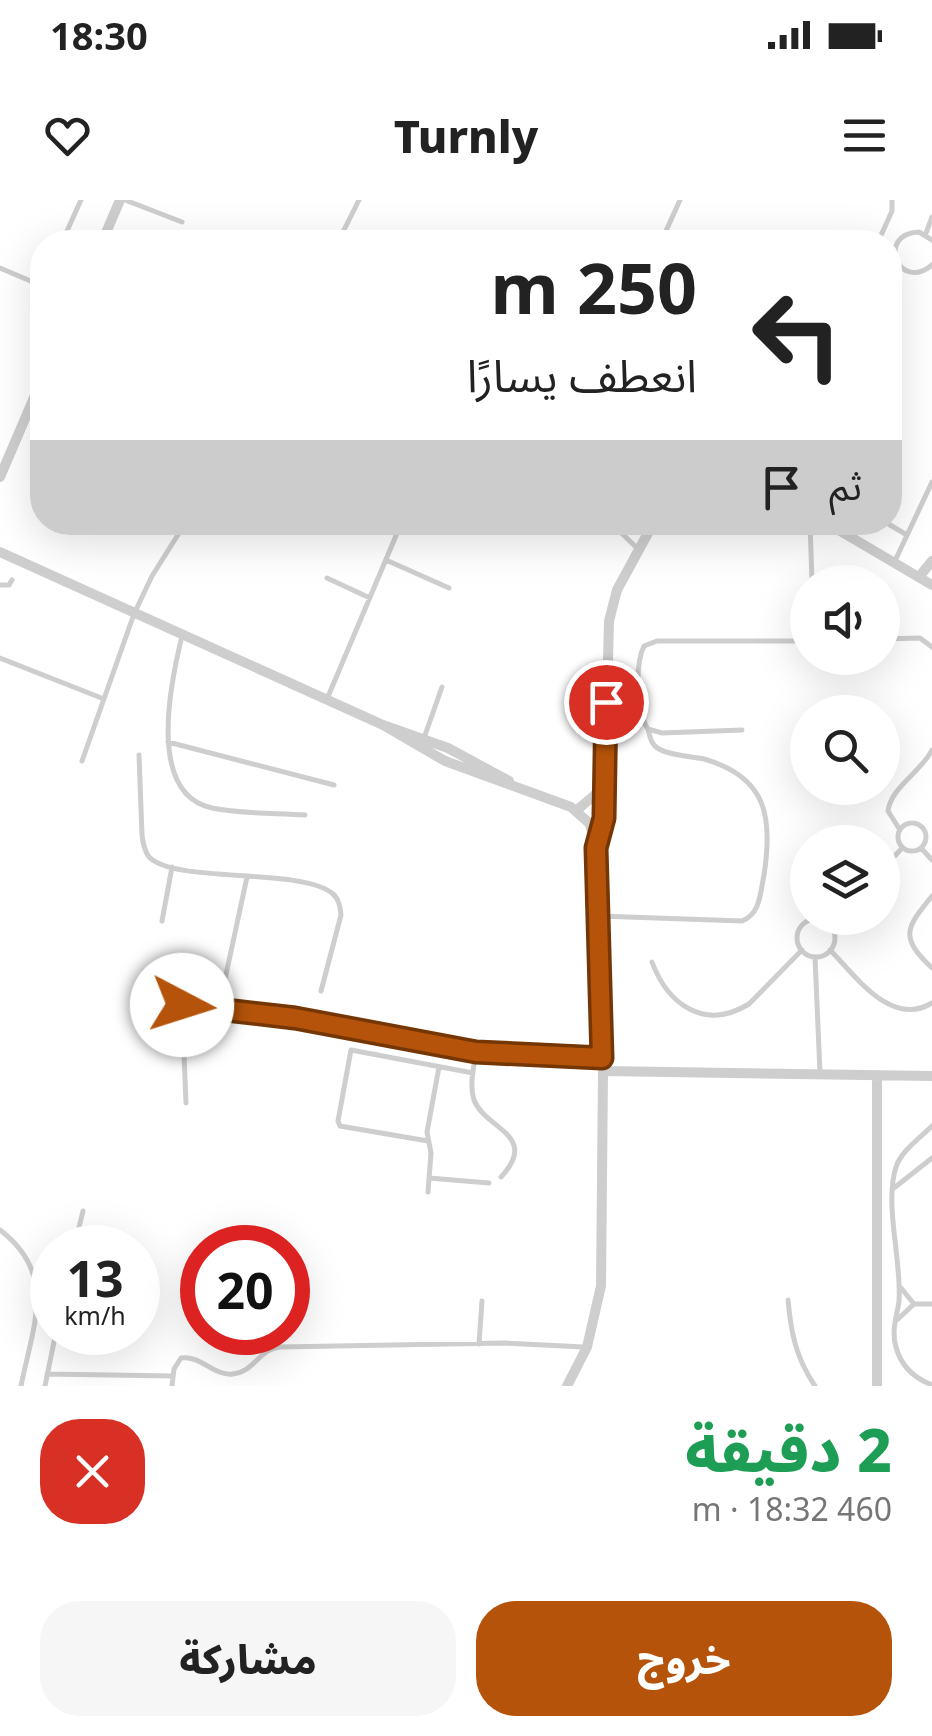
<!DOCTYPE html>
<html lang="ar">
<head>
<meta charset="utf-8">
<style>
	body { margin:0; font-family:"Noto Sans","Noto Sans Arabic",sans-serif; background:#f6f6f6; color:#222; direction:rtl; height:100vh; display:flex; flex-direction:column; font-size:38px; white-space:nowrap }
	* { box-sizing:border-box; margin:0 }
	p { font-size:32px; color:#767676 }
	.icon { flex:none; width:55px; height:55px; fill:none; stroke:currentColor; stroke-width:2; stroke-linecap:round; stroke-linejoin:round }
	.map { position:relative; height:1186px; overflow:hidden; direction:ltr }
	.side { display:flex; flex-direction:column; background:#fff; flex:1 }
	.side>* { flex:none }
	.banner { position:absolute; left:30px; top:30px; width:872px; height:305px; border-radius:40px; box-shadow:0 10px 40px #0002; direction:rtl; background:#fff; color:#222; overflow:hidden }
	.buttons { position:absolute; left:790px; top:365px; display:grid; gap:20px }
	.buttons a { display:grid; place-items:center; width:110px; height:110px; border-radius:50%; background:#fff; box-shadow:0 10px 40px #0002; font-size:50px }
	.speed { position:absolute; left:30px; top:1025px; display:flex; gap:20px; font-size:50px; font-weight:700; text-align:center }
	.speed>* { display:grid; place-content:center; width:130px; height:130px; border-radius:50%; background:#fff; box-shadow:0 10px 40px #0002; line-height:1 }
	.speed small { font-size:25px; font-weight:400 }
	.speed .limit { border:15px solid #d22; background:#fff; color:#111 }
	.pin { position:absolute; display:grid; place-items:center; width:85px; height:85px; color:#fff; margin:-42px; border:5px solid #fff; border-radius:50%; box-shadow:0 2px 10px #0007 }
	.me { position:absolute; width:110px; margin:-55px; rotate:95deg; stroke-linejoin:round; filter:drop-shadow(0 0 8px #0008) }
	.turn { display:flex; align-items:center; gap:35px; height:210px; padding:0 40px; font-size:45px }
	.turn .icon { width:130px; height:130px; stroke-width:2.5 }
	.turn b { display:block; font-size:70px; line-height:85px }
	.then { display:flex; align-items:center; height:95px; padding:0 40px; background:#0003; gap:20px; font-size:38px }
	.round { display:grid; place-items:center; flex:none; width:105px; height:105px; border-radius:40px; background:#f6f6f6 }
	.head { display:flex; align-items:center; justify-content:space-between; height:170px; padding:0 40px }
	h1 { font-size:60px; font-weight:800; line-height:75px; color:#1e9e55 }
	.cta { display:flex; gap:20px; margin-top:auto; padding:20px 40px }
	.cta a { flex:1; height:115px; border-radius:40px; background:#b45309; color:#fff; font-size:40px; font-weight:800; line-height:115px; text-align:center }
	.cta a+a { background:#f6f6f6; color:#222 }
	.status { display:flex; justify-content:space-between; align-items:center; height:70px; padding:0 50px; background:#fff; direction:ltr }
	.status svg { height:28px; fill:currentColor }
	header { display:flex; justify-content:space-between; align-items:center; height:130px; padding:0 40px; background:#fff; font-size:45px; font-weight:800 }
	.map>svg:first-child { display:block }
	.lines { fill:none; stroke-linecap:round; stroke-linejoin:round }
	.lane { stroke:#cecece; stroke-width:5 }
	.street { stroke:#cecece; stroke-width:10 }
	.route-casing { stroke:#753606; stroke-width:25 }
	.route { stroke:#b45309; stroke-width:18 }
</style>
</head>
<body>
<div class="status"><b>18:30</b><svg viewBox="0 0 49 12"><path d="M0 12V9h3v3zM5 12V6h3v6zM10 12V3h3v9zM15 12V0h3v12zM26 1h20v11H26zM47 4h2v5h-2z"/></svg></div>
<header><svg class="icon" aria-label="menu" viewBox="0 0 24 24"><path d="M4 6h16M4 12h16M4 18h16"/></svg>Turnly<svg class="icon" aria-label="heart" viewBox="0 0 24 24"><path d="M12 20l-8-8c-3-5 5-10 8-4 3-6 11-1 8 4z"/></svg></header>
<div class="map">
<svg width="932" height="1186" viewBox="0 0 932 1186">
	<rect width="100%" height="100%" fill="#fff"/>
	<g class="lines">
		<path class="lane" d="M 125,0 L 182,22
			M 926,33 L 932,17
			M 932,40 L 919,32 C 875,34 899,93 932,65
			M 62,42 L 81,0
			M 338,42 L 359,0
			M 661,42 L 680,0
			M 878,42 L 892,11 L 892,0
			M 0,68 L 33,82 L 42,81
			M 610,322 L 638,349
			M 810,322 L 812,382
			M 885,322 L 907,335
			M 386,360 L 449,388
			M 894,363 L 932,282
			M 327,378 L 370,398
			M 0,385 L 9,385 L 12,380
			M 182,436 C 171,481 146,594 212,608 C 242,614 275,613 305,615
			M 882,439 L 920,438 L 932,447
			M 0,458 L 104,499
			M 327,499 L 398,331
			M 742,530 L 662,533 L 648,529 C 636,512 635,464 644,446 L 657,441 L 808,441
			M 424,538 L 442,487
			M 168,542 L 334,585
			M 139,555 L 142,635 C 143,643 144,650 149,657 C 175,684 302,667 333,694 C 339,699 340,707 341,715 L 321,791
			M 82,561 L 134,414 L 152,376 L 186,322
			M898 637a14 14 0 1 1 28 0a14 14 0 1 1-28 0Z
			M 900,630 L 888,611 C 891,587 921,572 932,550
			M 921,648 L 932,660
			M 882,670 L 902,648
			M 932,696 C 906,728 899,737 932,768
			M 599,716 L 742,721 C 761,713 760,693 764,675 C 773,617 767,577 704,559 C 691,556 671,556 659,549 C 651,545 650,537 648,529
			M797 738a19 19 0 1 1 38 0a19 19 0 1 1-38 0Z
			M 162,721 L 172,667
			M 832,727 L 840,718
			M 830,750 C 856,776 891,828 932,803
			M 815,757 L 820,873
			M 652,762 C 668,805 705,831 749,804 L 802,750
			M 136,804 L 255,812 L 476,851 L 600,858
			M 182,805 L 186,903
			M 219,807 L 247,677
			M 476,851 C 474,867 469,885 474,900 C 485,929 540,935 501,977
			M 932,926 C 920,938 901,951 896,967 C 884,1005 902,1061 899,1101 C 897,1116 891,1131 896,1147 C 901,1166 914,1178 932,1185
			M 428,941 L 340,926 L 338,921 L 351,850 L 473,873
			M 429,978 L 489,983
			M 894,988 L 932,958
			M 428,992 L 431,953 L 427,932 L 439,867
			M 0,1030 C 58,1074 33,1125 21,1186
			M 74,1048 L 83,1011
			M 36,1071 L 52,1075
			M 901,1088 L 914,1104
			M 788,1100 C 791,1133 796,1158 815,1186
			M 897,1120 L 914,1104 L 932,1104
			M 479,1144 L 482,1101
			M 47,1174 L 173,1176
			M 45,1186 L 56,1132
			M 172,1186 L 174,1169 L 181,1158 C 201,1155 213,1176 233,1174 C 254,1172 259,1149 280,1147 L 505,1143 L 584,1147"/>
		<path class="street" d="M 102,42 L 120,0
			M 0,277 L 42,179
			M 825,322 L 932,385
			M 0,352 L 383,525 L 448,548 L 509,581
			M 919,377 L 932,361
			M 383,525 L 445,561 L 571,607 L 589,623 L 595,639 L 603,871 L 601,1086 L 587,1147 L 567,1186
			M 577,610 L 603,588
			M 597,645 L 604,618 L 609,421 L 617,390 L 654,322
			M 603,871 L 932,876
			M 877,1186 L 877,876"/>
	</g>
	<g class="lines">
		<defs>
			<path id="route" d="M 182,805 L 295,818 L 476,852 L 602,858 L 596,648 L 604,618 L 606,502"/>
		</defs>
		<use href="#route" class="route-casing"/>
		<use href="#route" class="route"/>
	</g>
</svg>
<div class="buttons">
<a><svg class="icon" aria-label="sound" viewBox="0 0 24 24"><path d="M4 9h4l5-4v14l-5-4H4zM17 9q2 3 0 6"/></svg></a>
<a><svg class="icon" aria-label="search" viewBox="0 0 24 24"><circle cx="10" cy="10" r="6"/><path d="M15 15l6 6"/></svg></a>
<a><svg class="icon" aria-label="layers" viewBox="0 0 24 24"><path d="M12 4l9 5-9 5-9-5zM3 14l9 5 9-5"/></svg></a>
</div>
<div class="speed"><div>13<small>km/h</small></div><div class="limit">20</div></div>
<div class="pin" style="left:606px;top:502px;background:#d93025"><svg class="icon" aria-label="arrive" viewBox="0 0 24 24"><path d="M6 21V4h12l-3 4 3 4H6"/></svg></div>
<svg class="me" style="left:182px;top:805px" viewBox="-20 -20 40 40"><circle r="19" fill="#fff"/><path d="M0-13L10 11 0 6-10 11z" fill="#b45309"/></svg>
<div class="banner">
<div class="turn"><svg class="icon" aria-label="left" viewBox="0 0 24 24"><path d="M17 20v-9H6M10 6l-5 5 5 5"/></svg><div><b>250 m</b>انعطف يسارًا</div></div>
<div class="then">ثم<svg class="icon" aria-label="arrive" viewBox="0 0 24 24"><path d="M6 21V4h12l-3 4 3 4H6"/></svg></div>
</div>
</div>
<section class="side">
<div class="head"><div><h1>2 دقيقة</h1><p>460 m · 18:32</p></div><a class="round" style="background:#d93025;color:#fff"><svg class="icon" aria-label="close" viewBox="0 0 24 24"><path d="M6 6l12 12M18 6L6 18"/></svg></a></div>
<div class="cta"><a>خروج</a><a>مشاركة</a></div>
</section>
</body>
</html>
